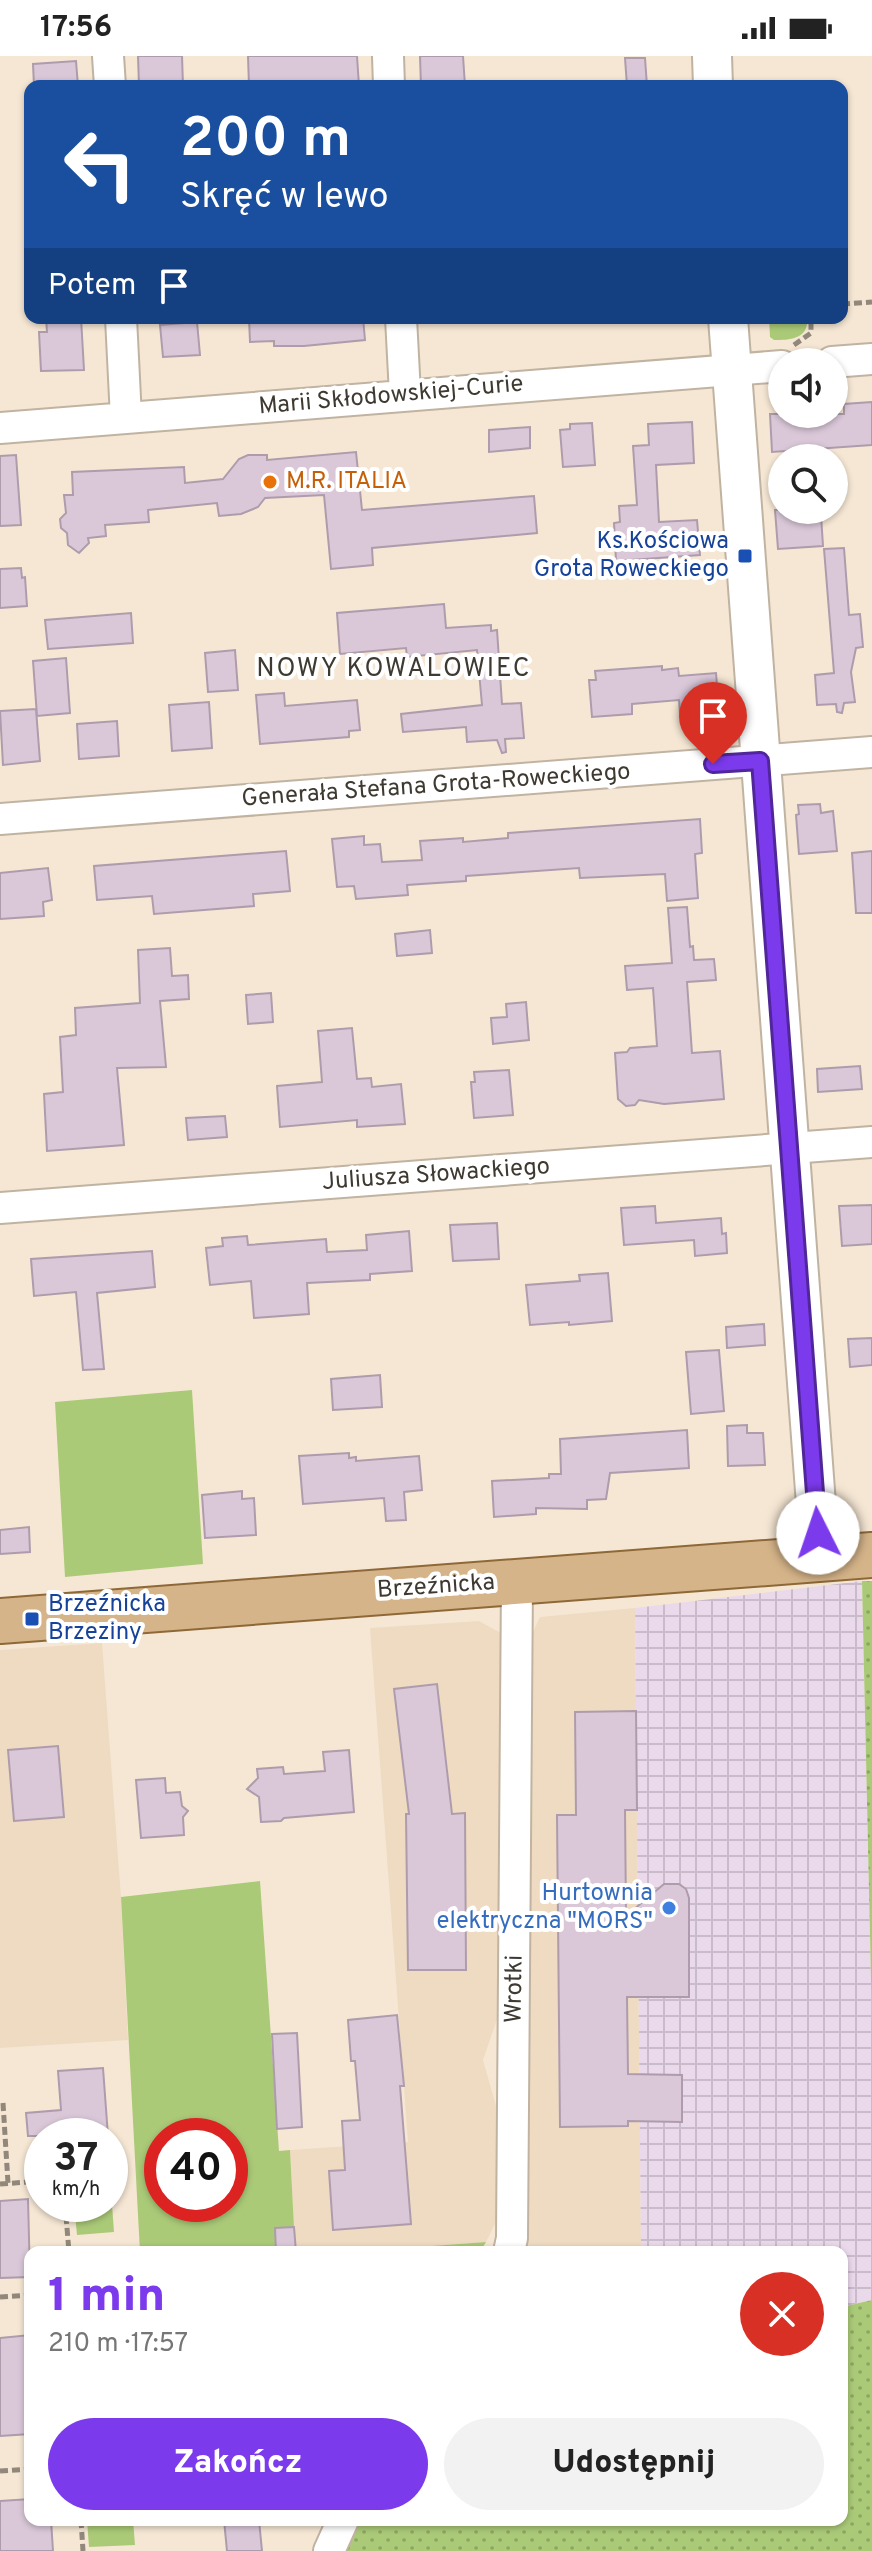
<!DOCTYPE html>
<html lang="pl">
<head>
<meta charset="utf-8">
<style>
	body { margin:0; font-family:Overpass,sans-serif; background:#f2f2f2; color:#222; height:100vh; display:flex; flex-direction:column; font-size:30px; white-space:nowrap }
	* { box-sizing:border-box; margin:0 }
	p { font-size:26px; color:#767676 }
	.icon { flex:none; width:44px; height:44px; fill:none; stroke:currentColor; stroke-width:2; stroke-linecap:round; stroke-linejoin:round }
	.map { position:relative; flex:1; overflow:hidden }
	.side { position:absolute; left:24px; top:2190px; width:824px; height:280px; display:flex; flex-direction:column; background:#fff; border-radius:16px; box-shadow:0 2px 6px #0004 }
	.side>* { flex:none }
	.top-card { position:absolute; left:24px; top:24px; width:824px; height:244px; border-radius:16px; box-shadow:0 2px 6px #0004; background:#1a4fa0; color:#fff; overflow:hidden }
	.buttons { position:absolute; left:768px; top:292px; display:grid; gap:16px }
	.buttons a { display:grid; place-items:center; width:80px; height:80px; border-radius:50%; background:#fff; box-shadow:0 2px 6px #0004; font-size:40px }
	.speed { position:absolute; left:24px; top:2062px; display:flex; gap:16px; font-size:40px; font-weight:700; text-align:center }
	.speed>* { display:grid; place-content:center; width:104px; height:104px; border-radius:50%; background:#fff; box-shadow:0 2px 6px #0004; line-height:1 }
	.speed small { font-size:20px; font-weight:400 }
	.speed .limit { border:12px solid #d22; background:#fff; color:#111 }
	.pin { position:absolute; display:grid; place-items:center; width:68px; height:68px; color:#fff; margin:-82px -34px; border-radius:50% 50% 50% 0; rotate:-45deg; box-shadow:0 0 8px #0007 }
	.pin .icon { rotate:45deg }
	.me { position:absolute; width:88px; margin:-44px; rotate:356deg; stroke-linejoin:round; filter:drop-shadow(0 0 6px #0008) }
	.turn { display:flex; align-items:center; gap:28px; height:168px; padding:0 24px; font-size:36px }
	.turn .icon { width:104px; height:104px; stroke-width:2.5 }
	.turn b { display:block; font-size:56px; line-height:68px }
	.then { display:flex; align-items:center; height:76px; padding:0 24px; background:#0003; gap:16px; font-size:30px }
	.round { display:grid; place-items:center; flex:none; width:84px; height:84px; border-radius:42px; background:#f2f2f2 }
	.head { display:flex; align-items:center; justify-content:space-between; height:136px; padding:0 24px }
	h1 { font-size:48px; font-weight:800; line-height:60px; color:#7c3aed }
	.primary-button { display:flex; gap:16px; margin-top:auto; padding:16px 24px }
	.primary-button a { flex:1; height:92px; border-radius:48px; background:#7c3aed; color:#fff; font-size:32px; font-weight:800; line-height:92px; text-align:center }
	.primary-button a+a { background:#f2f2f2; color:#222 }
	.status { display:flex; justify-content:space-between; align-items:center; height:56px; padding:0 40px; background:#fff; direction:ltr }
	.status svg { height:22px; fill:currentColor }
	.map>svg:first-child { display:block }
	.built { fill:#eedbc2 }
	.industrial { fill:url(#industrial-grid) }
	.green { fill:#abca78; fill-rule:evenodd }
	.garden { fill:url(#garden-dots) }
	.building { fill:#dac8d9; stroke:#ae9cac; stroke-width:2 }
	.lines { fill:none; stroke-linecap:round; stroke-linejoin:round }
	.minor-casing { stroke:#c1b3a1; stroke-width:34 }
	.tertiary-casing { stroke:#c1b3a1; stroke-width:42 }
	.primary-casing { stroke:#8e6837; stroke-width:48 }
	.path { stroke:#91887b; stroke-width:5; stroke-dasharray:8 4; stroke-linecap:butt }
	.minor { stroke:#fff; stroke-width:30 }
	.tertiary { stroke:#fff; stroke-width:38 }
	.primary { stroke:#d5b489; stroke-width:44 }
	.route-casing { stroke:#51269a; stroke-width:20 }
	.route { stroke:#7c3aed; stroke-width:14 }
	.food-dot { fill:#e8710a; stroke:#fff; stroke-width:3 }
	.transit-dot { fill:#1a4fb4; stroke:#fff; stroke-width:3 }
	.shop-dot { fill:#3f7fe0; stroke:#fff; stroke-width:3 }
	.labels { text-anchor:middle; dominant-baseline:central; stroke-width:8; stroke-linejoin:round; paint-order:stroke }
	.street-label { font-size:24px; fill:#3e3931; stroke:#fff }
	.food-label { font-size:24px; fill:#c56008; stroke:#fff; text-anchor:start }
	.transit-label { font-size:24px; fill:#164399; stroke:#fff; text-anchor:end }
	.shop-label { font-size:24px; fill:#366cbe; stroke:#fff; text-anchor:end }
	.neighbourhood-label { font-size:26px; letter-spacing:2px; fill:#3e3931; stroke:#fff }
</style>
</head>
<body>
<div class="status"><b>17:56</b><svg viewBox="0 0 49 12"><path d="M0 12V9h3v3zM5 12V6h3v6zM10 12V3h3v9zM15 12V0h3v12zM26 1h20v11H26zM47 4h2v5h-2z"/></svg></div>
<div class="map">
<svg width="872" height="2495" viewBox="0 0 872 2495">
	<defs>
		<pattern id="industrial-grid" width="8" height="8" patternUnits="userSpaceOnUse" patternTransform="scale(2)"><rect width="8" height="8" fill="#ead9eb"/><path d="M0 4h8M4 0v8" fill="none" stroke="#cabbca"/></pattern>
		<pattern id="garden-dots" width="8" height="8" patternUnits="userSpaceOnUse" patternTransform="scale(2)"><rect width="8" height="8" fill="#abca78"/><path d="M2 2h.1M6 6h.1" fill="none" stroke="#8da563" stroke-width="1.8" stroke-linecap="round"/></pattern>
	</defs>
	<rect width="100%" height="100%" fill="#f6e7d4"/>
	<path class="built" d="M 635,1552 L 641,2196 L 523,2196 L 524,1595 L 540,1561 Z
		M 479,1565 L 510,1582 L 505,1940 L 483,2004 L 502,2071 L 499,2160 L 486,2186 L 350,2196 L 276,2196 L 275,2172 L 294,2171 L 290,2094 L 408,2086 L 370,1572 Z
		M 102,1587 L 121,1841 L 128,1984 L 0,1992 L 0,1594 Z"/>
	<path class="industrial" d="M 862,1525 L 872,1966 L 872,2244 L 842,2251 L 842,2196 L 641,2196 L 635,1552 Z"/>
	<path class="green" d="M 769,262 L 807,262 C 809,283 790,284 774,284 L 770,281 Z
		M 192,1334 L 203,1508 L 65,1521 L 55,1346 Z
		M 260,1825 L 279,2095 L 290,2094 L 294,2171 L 275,2172 L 276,2196 L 140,2196 L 121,1841 ZM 162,2080 L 230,2080 L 230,2148 L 162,2148 Z
		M 111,2135 L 114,2176 L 77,2179 L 74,2148 L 110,2148 Z
		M 486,2186 L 480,2196 L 350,2196 Z
		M 87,2464 L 133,2464 L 135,2489 L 89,2491 Z"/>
	<path class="garden" d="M 862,1525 L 872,1525 L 872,1966 Z
		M 872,2244 L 872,2495 L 340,2495 L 355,2464 L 842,2464 L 842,2251 Z"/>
	<path class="building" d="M 138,0 L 182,0 L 183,30 L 139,30 Z
		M 248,0 L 357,0 L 359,30 L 249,30 Z
		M 420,0 L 463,0 L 465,30 L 421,30 Z
		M 625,2 L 645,2 L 647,30 L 627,30 Z
		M 76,5 L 78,30 L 34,30 L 33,8 Z
		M 46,262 L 81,262 L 84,314 L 41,315 L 39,276 L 47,276 Z
		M 249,262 L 363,262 L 365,284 L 304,290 L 274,290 L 274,285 L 250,286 Z
		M 197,266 L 200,299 L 163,301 L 160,269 Z
		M 872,346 L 872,389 L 772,396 L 770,358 L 844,358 L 844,348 Z
		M 692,366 L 694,407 L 656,409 L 659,466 L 697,464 L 700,499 L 616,505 L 614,467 L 620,466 L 619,450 L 637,449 L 633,390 L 649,389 L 648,368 Z
		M 592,367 L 595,409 L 563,411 L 560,374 L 570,373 L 570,368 Z
		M 530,371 L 530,392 L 489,396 L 489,374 Z
		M 356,396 L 362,454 L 534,440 L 537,477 L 372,492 L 373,509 L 331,513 L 324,439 L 265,442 L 258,451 L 241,458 L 219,460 L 217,447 L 148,454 L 149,466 L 105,469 L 106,480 L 88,482 L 89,487 L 79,497 L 68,489 L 67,477 L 61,472 L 60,463 L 66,457 L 64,439 L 73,439 L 72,416 L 184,411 L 185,427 L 223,423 L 239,403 L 248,399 L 267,399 L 267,404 Z
		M 16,399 L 21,469 L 0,470 L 0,400 Z
		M 775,454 L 816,454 L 817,459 L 821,459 L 823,490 L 778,493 Z
		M 844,492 L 849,559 L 860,558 L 863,591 L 856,592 L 851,616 L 855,646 L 844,647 L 842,657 L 837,656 L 836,648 L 817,649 L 815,619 L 834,617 L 824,493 Z
		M 21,512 L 22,522 L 25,521 L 27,550 L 0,552 L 0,513 Z
		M 444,548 L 446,572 L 491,569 L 491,575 L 497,574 L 502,648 L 521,647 L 524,682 L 505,683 L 506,696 L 502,697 L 497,684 L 467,686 L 466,671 L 403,676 L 401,658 L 482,649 L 477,594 L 407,601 L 406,592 L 340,598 L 337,557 Z
		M 131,557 L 133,587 L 48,593 L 45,564 Z
		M 235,594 L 238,634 L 208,636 L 205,597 Z
		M 66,602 L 70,657 L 37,660 L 33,605 Z
		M 662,610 L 662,614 L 678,612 L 679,620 L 716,617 L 719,654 L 680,657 L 679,644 L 632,648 L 632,658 L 592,661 L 589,624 L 596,624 L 595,615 Z
		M 284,637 L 285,650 L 357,644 L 360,674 L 349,675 L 349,681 L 260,688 L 256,639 Z
		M 209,646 L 212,692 L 172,695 L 169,649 Z
		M 36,653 L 40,705 L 3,709 L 0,655 Z
		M 117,665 L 119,700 L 79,703 L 77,668 Z
		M 820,748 L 821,757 L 833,755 L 837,795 L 799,798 L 796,759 L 799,758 L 798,749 Z
		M 700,763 L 702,797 L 695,798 L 698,842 L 667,845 L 665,818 L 580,822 L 579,812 L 466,820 L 466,825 L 407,829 L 408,839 L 356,843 L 354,830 L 337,831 L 332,783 L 364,780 L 364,789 L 380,788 L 382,806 L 422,804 L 420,785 L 463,782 L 463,786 L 508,782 L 508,777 Z
		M 286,795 L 290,835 L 253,838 L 254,850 L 154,858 L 152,840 L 97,844 L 94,810 Z
		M 872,795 L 872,857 L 856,857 L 852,797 Z
		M 48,812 L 52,844 L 43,846 L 44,860 L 0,863 L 0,817 Z
		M 687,851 L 690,891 L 693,890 L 694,904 L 714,903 L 716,924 L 687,926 L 692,997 L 720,995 L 724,1043 L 664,1048 L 639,1044 L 635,1049 L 626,1050 L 618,1043 L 615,997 L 627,996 L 630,992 L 657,990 L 653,932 L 627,934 L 625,910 L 672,907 L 668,852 Z
		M 430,874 L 432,897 L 397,900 L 395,878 Z
		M 170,892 L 172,920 L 188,919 L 189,943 L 160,945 L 166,1011 L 117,1012 L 124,1089 L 47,1095 L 44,1038 L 63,1036 L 60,981 L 76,979 L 75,952 L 140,947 L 138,894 Z
		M 271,937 L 273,966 L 248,968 L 246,939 Z
		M 526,946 L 529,984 L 493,988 L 491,962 L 507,961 L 506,948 Z
		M 352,972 L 357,1023 L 371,1022 L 372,1031 L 401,1028 L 405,1068 L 357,1071 L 357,1064 L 280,1071 L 277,1030 L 322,1026 L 318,975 Z
		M 860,1010 L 862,1033 L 818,1036 L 817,1013 Z
		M 509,1014 L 513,1059 L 474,1062 L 471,1026 L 475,1026 L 474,1016 Z
		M 225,1060 L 227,1081 L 188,1084 L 186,1062 Z
		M 872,1149 L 872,1188 L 842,1190 L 839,1150 Z
		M 655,1150 L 656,1167 L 721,1162 L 722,1178 L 726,1177 L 727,1197 L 695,1200 L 694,1184 L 624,1189 L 621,1152 Z
		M 497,1167 L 499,1203 L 453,1205 L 450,1169 Z
		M 409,1175 L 412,1215 L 370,1218 L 370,1224 L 307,1227 L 309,1258 L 254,1262 L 251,1225 L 210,1229 L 206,1192 L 223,1190 L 222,1182 L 247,1180 L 248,1189 L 326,1183 L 327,1196 L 367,1194 L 366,1179 Z
		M 152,1195 L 155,1231 L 97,1237 L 104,1313 L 83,1314 L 76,1236 L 34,1240 L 31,1203 Z
		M 608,1217 L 612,1265 L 569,1269 L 569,1266 L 530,1269 L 526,1229 L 580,1225 L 579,1219 Z
		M 764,1268 L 765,1289 L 727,1292 L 726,1271 Z
		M 872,1282 L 872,1309 L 850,1311 L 848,1283 Z
		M 719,1294 L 724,1355 L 691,1358 L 686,1296 Z
		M 380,1319 L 382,1351 L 333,1354 L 331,1323 Z
		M 747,1369 L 747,1377 L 763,1377 L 765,1409 L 728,1410 L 727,1370 Z
		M 687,1374 L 689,1412 L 610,1417 L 606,1443 L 587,1444 L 587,1453 L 536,1452 L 536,1458 L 494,1461 L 492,1425 L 549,1422 L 549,1418 L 561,1418 L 560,1383 Z
		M 349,1397 L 349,1402 L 356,1401 L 356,1405 L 419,1400 L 422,1434 L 404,1436 L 406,1464 L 386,1465 L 384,1442 L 303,1448 L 299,1400 Z
		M 242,1435 L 242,1443 L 254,1442 L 256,1479 L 205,1482 L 202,1439 Z
		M 29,1471 L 30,1496 L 0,1498 L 0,1474 Z
		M 437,1628 L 452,1758 L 465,1757 L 466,1914 L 408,1914 L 406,1758 L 409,1758 L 394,1633 Z
		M 636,1655 L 637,1754 L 625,1754 L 626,1860 L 664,1828 L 679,1828 L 686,1833 L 689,1842 L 689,1941 L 627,1941 L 628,2018 L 682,2019 L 682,2066 L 628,2065 L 628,2070 L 560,2071 L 557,1759 L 576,1759 L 575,1656 Z
		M 58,1690 L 64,1761 L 14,1765 L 8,1694 Z
		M 349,1694 L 354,1756 L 284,1762 L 281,1765 L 261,1766 L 259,1741 L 247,1733 L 258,1722 L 257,1713 L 283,1711 L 284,1718 L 325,1715 L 323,1696 Z
		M 165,1722 L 166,1737 L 180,1736 L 182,1750 L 188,1755 L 183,1761 L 184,1779 L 141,1782 L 136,1724 Z
		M 397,1959 L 404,2030 L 400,2030 L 411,2168 L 333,2174 L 329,2115 L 345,2114 L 342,2065 L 360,2064 L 355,2005 L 351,2005 L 348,1964 Z
		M 297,1977 L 302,2071 L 277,2073 L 272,1978 Z
		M 103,2012 L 108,2080 L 28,2080 L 26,2057 L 61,2054 L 58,2015 Z
		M 28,2143 L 30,2221 L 0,2222 L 0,2145 Z
		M 294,2171 L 296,2196 L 276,2196 L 275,2172 Z
		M 30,2279 L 30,2378 L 0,2380 L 0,2282 Z
		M 30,2443 L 30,2464 L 51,2464 L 53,2495 L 0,2495 L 0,2445 Z
		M 224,2464 L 259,2464 L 262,2495 L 227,2495 Z"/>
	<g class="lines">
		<defs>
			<path id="minor" d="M 108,0 L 110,30
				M 388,0 L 389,30
				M 121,262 L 126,362
				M 401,262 L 405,338
				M 832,306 L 872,303
				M 0,372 L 782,310
				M 0,763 L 872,696
				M 0,1152 L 872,1086
				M 509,2196 L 512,2182 L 517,1525
				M 329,2495 L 343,2464"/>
			<path id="tertiary" d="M 712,0 L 713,30
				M 728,262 L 820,1502"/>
			<path id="primary" d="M 0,1565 L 872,1499"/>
		</defs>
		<use href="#minor" class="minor-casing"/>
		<use href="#tertiary" class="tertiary-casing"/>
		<use href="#primary" class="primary-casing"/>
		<path class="path" d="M 842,248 L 872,246
			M 794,289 L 811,277 L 811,262
			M 3,2047 L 8,2127
			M 110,2121 L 125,2122
			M 0,2128 L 42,2125
			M 65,2148 L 69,2196
			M 0,2241 L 30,2239
			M 0,2415 L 30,2413
			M 81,2464 L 83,2495"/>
		<use href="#minor" class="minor"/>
		<use href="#tertiary" class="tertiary"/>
		<use href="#primary" class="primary"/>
	</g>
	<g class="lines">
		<defs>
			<path id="route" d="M 713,708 L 760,705 L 818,1477"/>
		</defs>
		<use href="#route" class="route-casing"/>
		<use href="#route" class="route"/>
	</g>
	<circle class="food-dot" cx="270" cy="426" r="8"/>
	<g class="transit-dot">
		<rect x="737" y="492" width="16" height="16" rx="4"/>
		<rect x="24" y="1555" width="16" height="16" rx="4"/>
	</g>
	<circle class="shop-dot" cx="669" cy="1852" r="8"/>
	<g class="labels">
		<g class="street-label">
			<text transform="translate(391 340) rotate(-5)">Marii Skłodowskiej-Curie</text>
			<text transform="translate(436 730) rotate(-4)">Generała Stefana Grota-Roweckiego</text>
			<text transform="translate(436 1119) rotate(-4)">Juliusza Słowackiego</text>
			<text transform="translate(436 1531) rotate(-4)">Brzeźnicka</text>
			<text transform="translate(515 1933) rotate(-89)">Wrotki</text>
		</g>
		<g class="food-label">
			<text x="286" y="426">M.R. ITALIA</text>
		</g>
		<g class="transit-label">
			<text x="729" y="486">Ks.Kościowa<tspan x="729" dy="28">Grota Roweckiego</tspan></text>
			<text x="48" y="1549" text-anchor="start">Brzeźnicka<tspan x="48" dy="28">Brzeziny</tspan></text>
		</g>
		<g class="shop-label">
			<text x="653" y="1838">Hurtownia<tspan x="653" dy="28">elektryczna "MORS"</tspan></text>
		</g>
		<g class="neighbourhood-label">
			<text x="394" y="613">NOWY KOWALOWIEC</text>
		</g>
	</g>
</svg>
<div class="buttons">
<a><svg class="icon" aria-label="sound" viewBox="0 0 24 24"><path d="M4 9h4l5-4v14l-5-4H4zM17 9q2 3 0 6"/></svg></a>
<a><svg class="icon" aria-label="search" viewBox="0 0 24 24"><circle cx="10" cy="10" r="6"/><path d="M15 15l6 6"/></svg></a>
</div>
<div class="speed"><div>37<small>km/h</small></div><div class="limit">40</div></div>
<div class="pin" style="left:713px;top:708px;background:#d93025"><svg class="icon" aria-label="arrive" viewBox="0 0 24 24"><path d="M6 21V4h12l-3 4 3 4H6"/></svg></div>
<svg class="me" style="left:818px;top:1477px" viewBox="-20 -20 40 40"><circle r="19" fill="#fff"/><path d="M0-13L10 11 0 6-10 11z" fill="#7c3aed"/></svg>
<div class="top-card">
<div class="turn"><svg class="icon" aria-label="left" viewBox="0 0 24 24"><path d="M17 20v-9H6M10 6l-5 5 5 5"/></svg><div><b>200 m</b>Skręć w lewo</div></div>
<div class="then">Potem<svg class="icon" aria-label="arrive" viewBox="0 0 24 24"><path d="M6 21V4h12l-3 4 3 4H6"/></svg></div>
</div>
<section class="side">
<div class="head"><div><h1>1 min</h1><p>210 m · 17:57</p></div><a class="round" style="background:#d93025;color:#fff"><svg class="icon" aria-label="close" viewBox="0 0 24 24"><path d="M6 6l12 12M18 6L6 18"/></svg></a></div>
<div class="primary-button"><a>Zakończ</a><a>Udostępnij</a></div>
</section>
</div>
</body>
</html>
